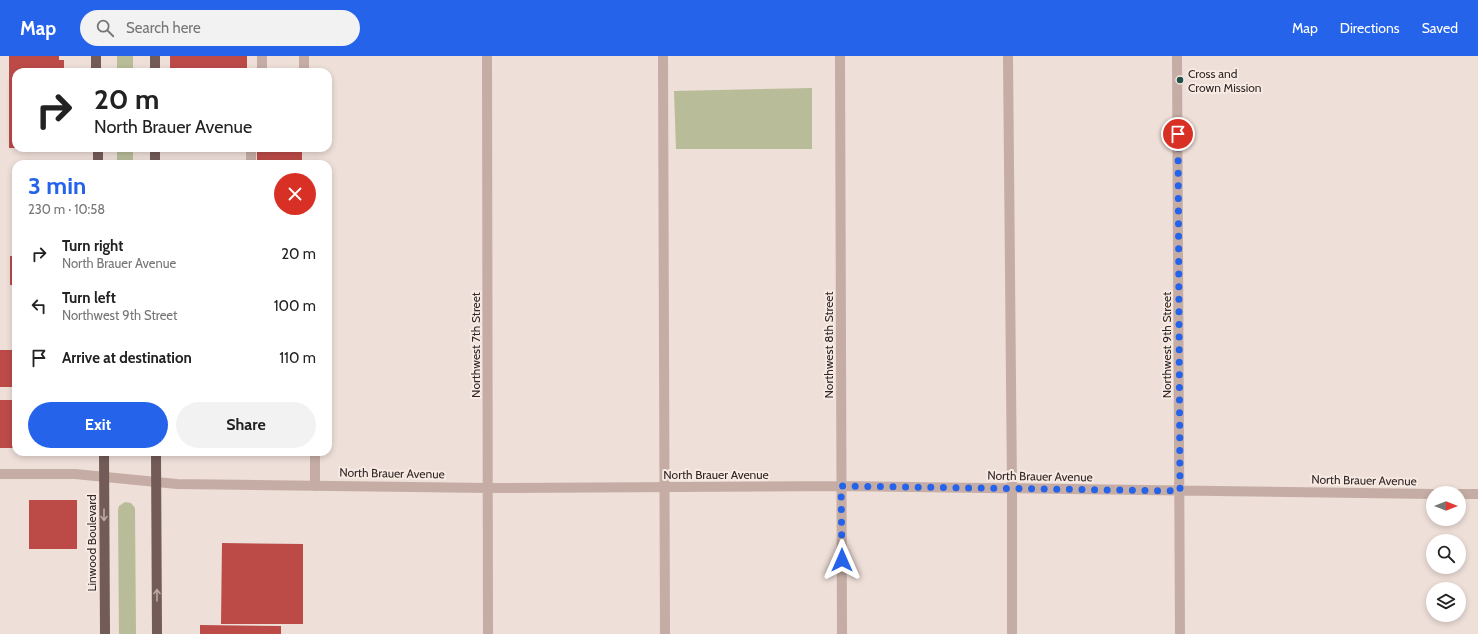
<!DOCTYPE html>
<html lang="en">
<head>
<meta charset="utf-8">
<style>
	body { margin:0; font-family:Cabin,sans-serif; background:#f2f2f2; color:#222; height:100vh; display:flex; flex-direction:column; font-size:15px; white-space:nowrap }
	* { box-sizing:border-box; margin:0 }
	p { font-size:13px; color:#767676 }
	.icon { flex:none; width:22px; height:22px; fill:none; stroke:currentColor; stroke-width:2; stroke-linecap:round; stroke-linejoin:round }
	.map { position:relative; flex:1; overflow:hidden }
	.panel { position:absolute; left:12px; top:104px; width:320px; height:296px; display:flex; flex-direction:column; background:#fff; border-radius:12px; box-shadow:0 2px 6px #0003 }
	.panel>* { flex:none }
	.banner { position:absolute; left:12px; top:12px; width:320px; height:84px; border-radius:12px; box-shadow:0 2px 6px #0003; background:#fff; color:#222; overflow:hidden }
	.needle { width:26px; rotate:90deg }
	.tools { position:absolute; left:1426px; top:430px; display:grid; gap:8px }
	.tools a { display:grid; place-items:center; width:40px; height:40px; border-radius:50%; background:#fff; box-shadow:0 2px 6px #0003; font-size:20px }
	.pin { position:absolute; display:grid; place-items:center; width:34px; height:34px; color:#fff; margin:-17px; border:2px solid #fff; border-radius:50%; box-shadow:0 1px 4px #0007 }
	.me { position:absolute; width:44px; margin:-22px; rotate:0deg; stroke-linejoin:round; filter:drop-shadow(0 0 3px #0008) }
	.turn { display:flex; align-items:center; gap:14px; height:84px; padding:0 16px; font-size:18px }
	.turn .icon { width:52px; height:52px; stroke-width:2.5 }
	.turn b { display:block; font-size:28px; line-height:34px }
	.round { display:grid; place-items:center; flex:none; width:42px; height:42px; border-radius:21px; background:#f2f2f2 }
	.overview { display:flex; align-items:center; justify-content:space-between; height:68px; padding:0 16px }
	h1 { font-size:24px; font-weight:700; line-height:30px; color:#2563eb }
	.cta { display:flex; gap:8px; margin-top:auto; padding:8px 16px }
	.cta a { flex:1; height:46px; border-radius:24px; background:#2563eb; color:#fff; font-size:16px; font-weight:700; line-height:46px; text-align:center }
	.cta a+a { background:#f2f2f2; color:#222 }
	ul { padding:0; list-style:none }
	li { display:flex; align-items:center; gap:12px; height:52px; padding:0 16px }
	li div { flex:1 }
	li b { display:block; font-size:15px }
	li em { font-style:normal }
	header { display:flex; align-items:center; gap:24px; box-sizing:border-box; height:56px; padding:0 20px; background:#2563eb; color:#fff }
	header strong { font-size:19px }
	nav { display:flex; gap:22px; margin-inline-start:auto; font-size:14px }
	.search { width:280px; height:36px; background:#f2f2f2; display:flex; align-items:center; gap:10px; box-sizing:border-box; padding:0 14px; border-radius:22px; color:#767676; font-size:15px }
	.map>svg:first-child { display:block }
	.green { fill:#b8bc99 }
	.building { fill:#bc4b48 }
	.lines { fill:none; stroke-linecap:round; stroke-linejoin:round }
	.lane { stroke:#c5ada5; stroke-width:10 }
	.street { stroke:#c5ada5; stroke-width:10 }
	.primary { stroke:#735b58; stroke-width:10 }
	.oneway { stroke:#bcaaa4 }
	.route { stroke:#2563eb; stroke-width:7; stroke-dasharray:0 12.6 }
	.poi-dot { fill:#1f4f48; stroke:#f7eae3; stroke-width:1.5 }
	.labels { text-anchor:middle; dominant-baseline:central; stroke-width:4; stroke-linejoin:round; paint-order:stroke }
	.poi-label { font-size:12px; fill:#322726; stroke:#f7eae3; text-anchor:start }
	.street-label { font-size:12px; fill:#322726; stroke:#f7eae3 }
</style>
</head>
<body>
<header>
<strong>Map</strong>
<div class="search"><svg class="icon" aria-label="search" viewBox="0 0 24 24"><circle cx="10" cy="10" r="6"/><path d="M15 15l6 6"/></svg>Search here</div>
<nav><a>Map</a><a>Directions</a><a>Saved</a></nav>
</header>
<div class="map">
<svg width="1478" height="578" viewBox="0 0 1478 578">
	<rect width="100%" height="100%" fill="#eedfd8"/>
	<path class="green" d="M 117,0 L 133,0 L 133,16 L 117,16 Z
		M 812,32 L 812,93 L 676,93 L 674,35 Z
		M 117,92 L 133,92 L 133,108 L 117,108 Z
		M 125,446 L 131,447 L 135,452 L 136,578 L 119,578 L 118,454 L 119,450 Z"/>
	<path class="building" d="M 9,0 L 59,0 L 59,4 L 64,4 L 64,16 L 16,16 L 16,92 L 9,92 Z
		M 170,0 L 247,0 L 247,16 L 170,16 Z
		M 257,92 L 302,92 L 302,108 L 257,108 Z
		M 10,200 L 16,200 L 16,229 L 10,229 Z
		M 0,294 L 16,294 L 16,331 L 0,331 Z
		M 0,344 L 16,344 L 16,392 L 0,392 Z
		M 29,444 L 77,444 L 77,493 L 29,493 Z
		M 222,487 L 303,488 L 303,568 L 221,568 Z
		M 200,569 L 281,570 L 281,578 L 200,578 Z"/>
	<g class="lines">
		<path class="lane" d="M 663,0 L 665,578
			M 1008,0 L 1012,433 L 1012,578
			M 262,16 L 262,0
			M 304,16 L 304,0
			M 251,108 L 251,92
			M 315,396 L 315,430"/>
		<path class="street" d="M 487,0 L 488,578
			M 840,0 L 842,578
			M 1177,0 L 1180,578
			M 0,418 L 75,418 L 177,428 L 489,432 L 841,430 L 1433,438
			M 1459,438 L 1478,438"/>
		<path class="primary" d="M 96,0 L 96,16
			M 155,0 L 155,16
			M 98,92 L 98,108
			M 155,92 L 155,108
			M 104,396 L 105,578
			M 156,396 L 157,578"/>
	</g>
	<defs><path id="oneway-shaft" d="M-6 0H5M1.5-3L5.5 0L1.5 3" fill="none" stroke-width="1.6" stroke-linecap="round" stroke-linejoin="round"/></defs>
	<g class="oneway">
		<use href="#oneway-shaft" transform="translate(104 459) rotate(90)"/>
		<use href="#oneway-shaft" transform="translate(157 539) rotate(-90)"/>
	</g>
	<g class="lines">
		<path class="route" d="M 842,504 L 841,430 L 1180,435 L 1178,78"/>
	</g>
	<circle class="poi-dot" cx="1180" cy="24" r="4"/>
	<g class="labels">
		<g class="poi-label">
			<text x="1188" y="17">Cross and<tspan x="1188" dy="14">Crown Mission</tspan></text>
		</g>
		<g class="street-label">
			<text transform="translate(475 289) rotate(-90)">Northwest 7th Street</text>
			<text transform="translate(828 289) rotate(-90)">Northwest 8th Street</text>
			<text transform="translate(1166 289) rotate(-90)">Northwest 9th Street</text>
			<text transform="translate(392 417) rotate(1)">North Brauer Avenue</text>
			<text x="716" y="418">North Brauer Avenue</text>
			<text transform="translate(1040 420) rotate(1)">North Brauer Avenue</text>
			<text transform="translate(1364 424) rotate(1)">North Brauer Avenue</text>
			<text transform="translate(91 487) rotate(-90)">Linwood Boulevard</text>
		</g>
	</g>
</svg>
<div class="tools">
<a><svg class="needle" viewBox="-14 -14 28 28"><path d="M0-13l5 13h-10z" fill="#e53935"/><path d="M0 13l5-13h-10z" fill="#767676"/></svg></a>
<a><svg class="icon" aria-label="search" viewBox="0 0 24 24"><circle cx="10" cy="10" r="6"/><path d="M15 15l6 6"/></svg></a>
<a><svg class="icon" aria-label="layers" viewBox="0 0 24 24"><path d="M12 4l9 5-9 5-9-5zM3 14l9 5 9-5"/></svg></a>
</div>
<div class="pin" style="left:1178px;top:78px;background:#d93025"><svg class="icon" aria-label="arrive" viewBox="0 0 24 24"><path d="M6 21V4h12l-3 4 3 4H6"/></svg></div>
<svg class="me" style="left:842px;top:504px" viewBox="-20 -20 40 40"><path d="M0-17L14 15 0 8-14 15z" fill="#2563eb" stroke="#fff" stroke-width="4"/></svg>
<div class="banner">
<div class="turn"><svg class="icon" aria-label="right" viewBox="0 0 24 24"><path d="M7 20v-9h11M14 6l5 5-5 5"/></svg><div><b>20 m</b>North Brauer Avenue</div></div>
</div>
<section class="panel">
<div class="overview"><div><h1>3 min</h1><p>230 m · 10:58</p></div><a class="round" style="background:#d93025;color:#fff"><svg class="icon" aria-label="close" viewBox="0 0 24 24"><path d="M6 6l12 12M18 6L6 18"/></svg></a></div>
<ul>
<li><svg class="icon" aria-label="right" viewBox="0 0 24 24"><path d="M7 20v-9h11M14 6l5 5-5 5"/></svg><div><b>Turn right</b><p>North Brauer Avenue</p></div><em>20 m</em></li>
<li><svg class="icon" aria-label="left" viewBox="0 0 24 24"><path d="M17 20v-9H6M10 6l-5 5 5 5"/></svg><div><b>Turn left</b><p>Northwest 9th Street</p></div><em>100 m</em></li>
<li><svg class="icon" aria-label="arrive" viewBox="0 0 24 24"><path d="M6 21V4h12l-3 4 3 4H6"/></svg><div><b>Arrive at destination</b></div><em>110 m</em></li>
</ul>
<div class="cta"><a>Exit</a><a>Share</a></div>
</section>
</div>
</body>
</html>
